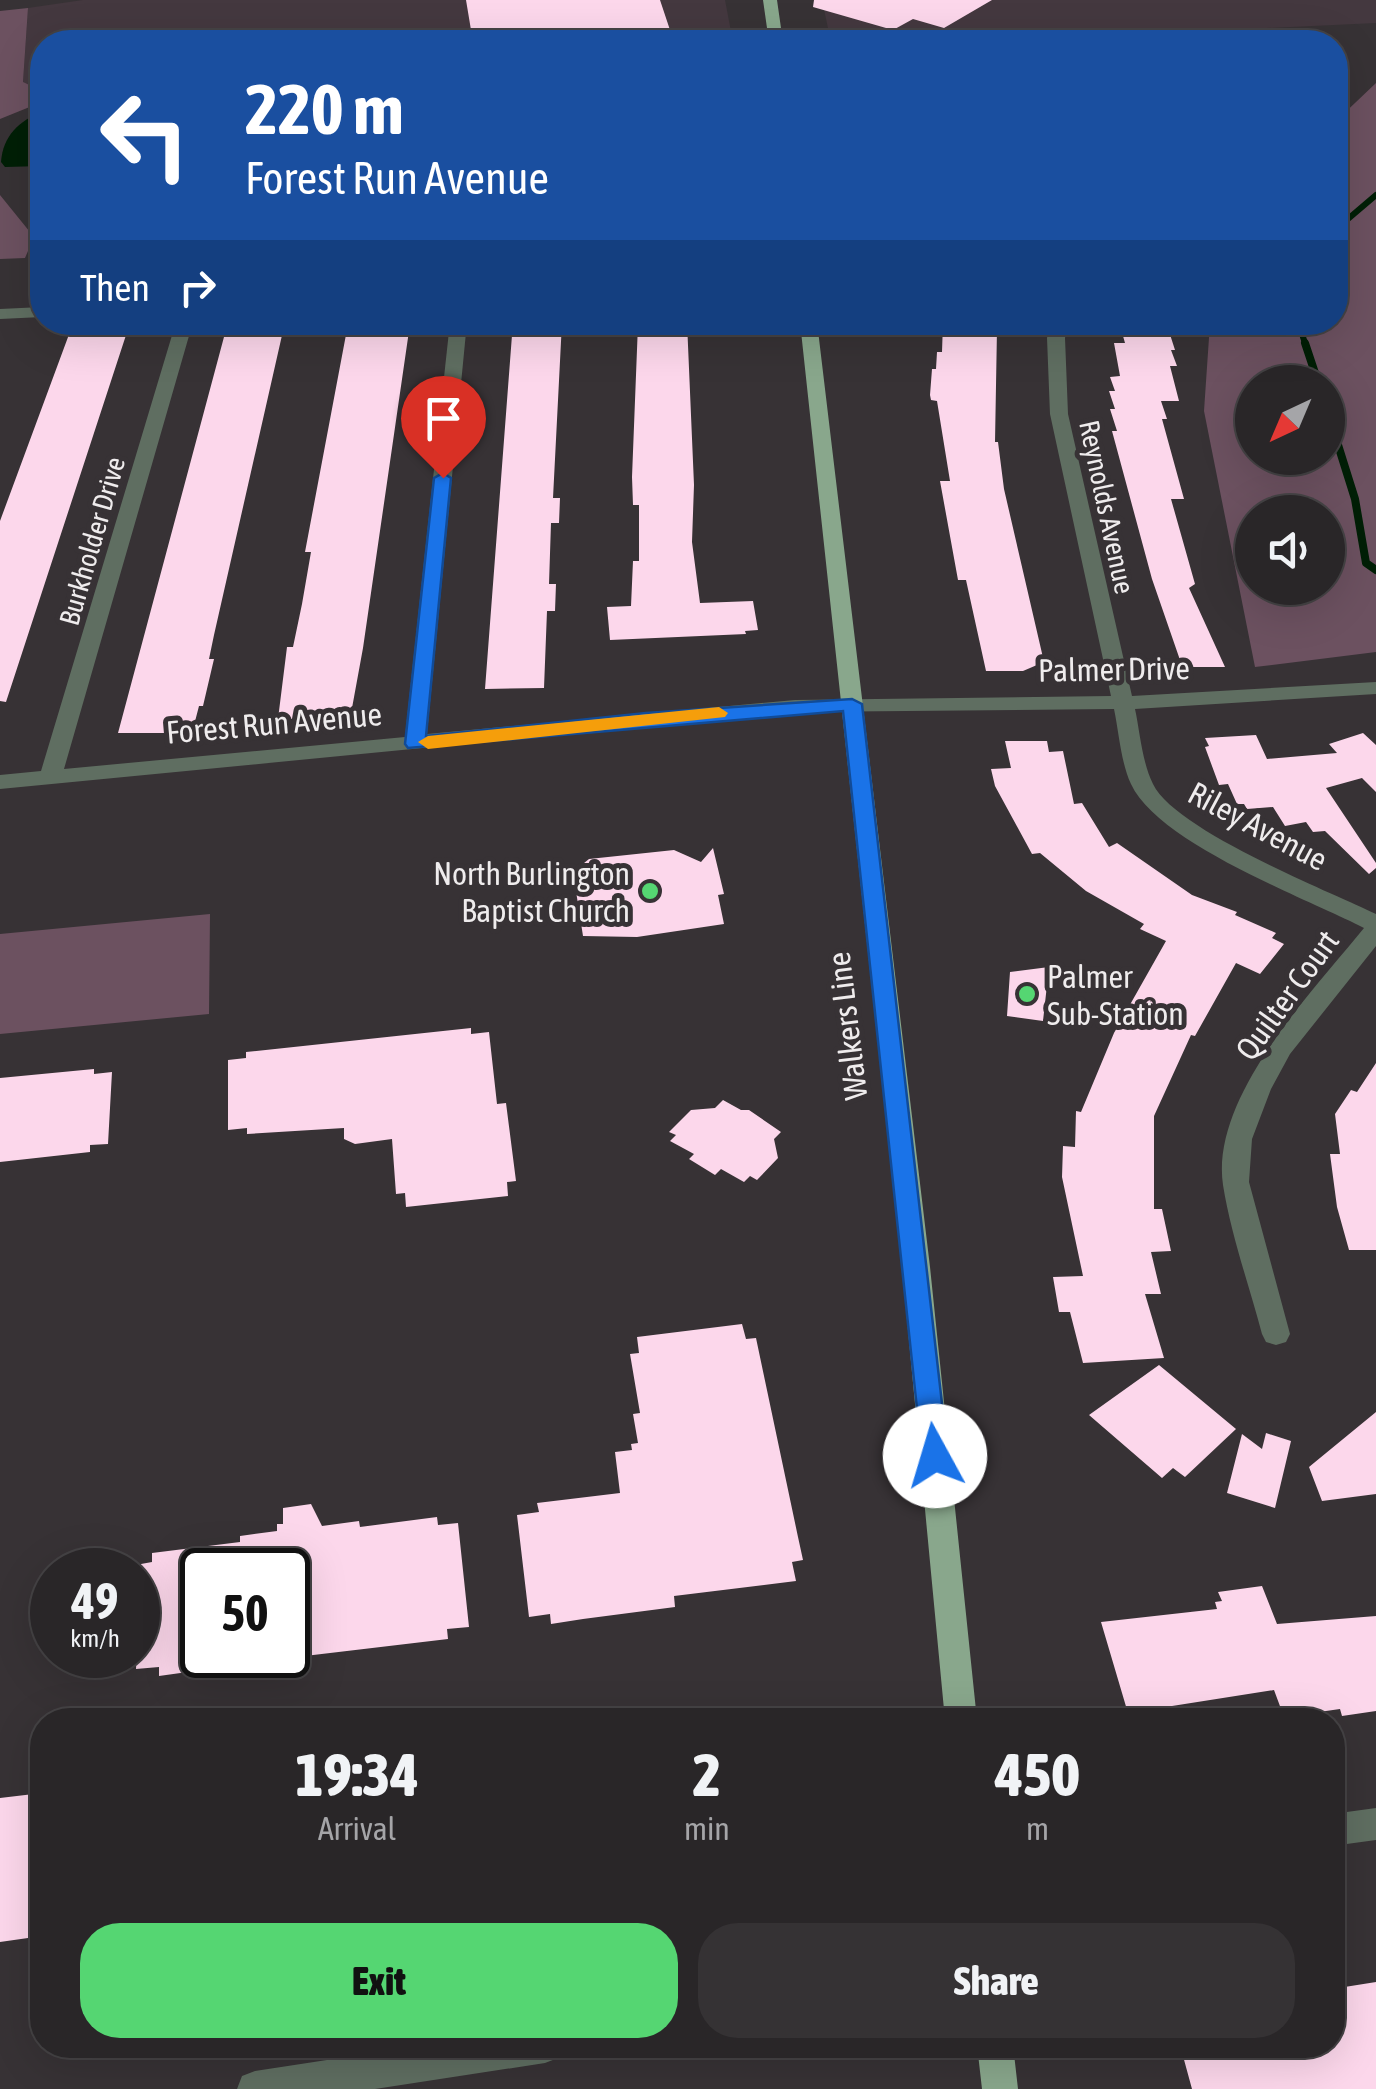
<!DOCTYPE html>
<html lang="en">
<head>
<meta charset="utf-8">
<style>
	body { margin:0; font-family:"Asap Condensed",sans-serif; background:#353234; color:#f1f3f6; height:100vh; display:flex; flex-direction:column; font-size:38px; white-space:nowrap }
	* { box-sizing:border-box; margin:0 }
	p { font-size:32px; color:#a5a5a8 }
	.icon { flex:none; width:55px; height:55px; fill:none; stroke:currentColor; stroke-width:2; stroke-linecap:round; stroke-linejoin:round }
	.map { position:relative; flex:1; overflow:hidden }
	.sheet { position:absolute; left:30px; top:1708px; width:1315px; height:350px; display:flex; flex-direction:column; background:#292628; border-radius:40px; box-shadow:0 10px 40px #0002,0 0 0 2px #454345 }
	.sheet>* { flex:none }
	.hud { position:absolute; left:30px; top:30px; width:1318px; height:305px; border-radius:40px; box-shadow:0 10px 40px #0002,0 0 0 2px #454345; background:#1a4fa0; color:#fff; overflow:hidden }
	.needle { width:65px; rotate:224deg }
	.fabs { position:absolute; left:1235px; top:365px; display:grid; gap:20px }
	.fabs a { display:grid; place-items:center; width:110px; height:110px; border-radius:50%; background:#292628; box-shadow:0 10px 40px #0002,0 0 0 2px #454345; font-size:50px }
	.speed { position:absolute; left:30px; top:1548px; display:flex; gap:20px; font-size:50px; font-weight:700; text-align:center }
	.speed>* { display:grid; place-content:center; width:130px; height:130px; border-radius:50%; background:#292628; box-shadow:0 10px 40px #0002,0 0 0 2px #454345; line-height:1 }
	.speed small { font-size:25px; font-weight:400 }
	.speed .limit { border:5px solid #111; border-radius:15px; background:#fff; color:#111 }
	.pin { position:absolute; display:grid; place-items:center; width:85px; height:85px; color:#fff; margin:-102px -42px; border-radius:50% 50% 50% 0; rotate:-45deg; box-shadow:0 0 10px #0007 }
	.pin .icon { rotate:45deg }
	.me { position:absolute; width:110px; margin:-55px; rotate:354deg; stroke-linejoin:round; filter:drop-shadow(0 0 8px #0008) }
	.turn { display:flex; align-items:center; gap:35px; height:210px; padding:0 50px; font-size:45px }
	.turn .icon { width:130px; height:130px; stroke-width:2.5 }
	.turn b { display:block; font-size:70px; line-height:85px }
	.then { display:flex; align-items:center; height:95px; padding:0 50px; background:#0003; gap:20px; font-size:38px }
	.eta { display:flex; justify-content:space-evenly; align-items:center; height:170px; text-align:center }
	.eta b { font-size:60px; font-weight:800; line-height:70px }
	.button { display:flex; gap:20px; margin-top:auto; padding:20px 50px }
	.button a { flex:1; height:115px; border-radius:40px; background:#55d672; color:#111; font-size:40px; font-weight:800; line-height:115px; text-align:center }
	.button a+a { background:#353234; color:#f1f3f6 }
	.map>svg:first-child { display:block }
	.built { fill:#44383f }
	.green { fill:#6c5160; fill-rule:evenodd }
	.water { fill:#001f06 }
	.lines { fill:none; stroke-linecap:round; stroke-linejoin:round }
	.stream-far1 { stroke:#001f06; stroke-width:6 }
	.stream { stroke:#001f06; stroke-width:8 }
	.building { fill:#fcd7eb }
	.minor { fill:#5f6e61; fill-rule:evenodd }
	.major { fill:#89a78c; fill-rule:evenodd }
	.route { fill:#1a73e8; stroke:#114b97; stroke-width:2.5 }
	.slow { fill:#f59e0b }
	.poi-dot { fill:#55d672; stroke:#373235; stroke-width:4 }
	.labels { text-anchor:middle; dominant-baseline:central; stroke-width:10; stroke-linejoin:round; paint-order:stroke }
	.far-street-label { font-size:28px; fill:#efeced; stroke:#373235 }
	.street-label { font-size:32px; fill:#efeced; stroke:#373235 }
	.poi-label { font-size:32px; fill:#efeced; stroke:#373235; text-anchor:end }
</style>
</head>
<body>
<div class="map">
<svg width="1376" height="2089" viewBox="0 0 1376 2089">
	<rect width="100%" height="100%" fill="#373235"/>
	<path class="built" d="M 83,0 L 725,0 L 733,42 L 42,42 L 42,91 L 23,83 L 28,8 Z
		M 822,0 L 1376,0 L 1376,23 L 970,42 L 831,42 Z"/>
	<path class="green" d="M 28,8 L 23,82 L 42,91 L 42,102 L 0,119 L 0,11 Z
		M 1376,83 L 1376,652 L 1255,667 L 1204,411 L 1210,323 L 1335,322 L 1335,122 ZM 1252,382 L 1328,382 L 1328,458 L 1252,458 ZM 1252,512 L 1328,512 L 1328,588 L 1252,588 Z
		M 0,195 L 34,237 L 25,258 L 0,259 Z
		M 210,914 L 209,1014 L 0,1034 L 0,934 Z"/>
	<path class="water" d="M 42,111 L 42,166 L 5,167 L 1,162 C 3,135 19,122 42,111 Z"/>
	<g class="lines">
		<path class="stream-far1" d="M 1335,230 L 1376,195
			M 1298,322 L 1306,346"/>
		<path class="stream" d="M 1305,343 L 1318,382
			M 1328,413 L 1355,499 L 1366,563 L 1376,570"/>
	</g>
	<path class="building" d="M 466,0 L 660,0 L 674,42 L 473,42 Z
		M 814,0 L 992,0 L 944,28 L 913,19 L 893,30 L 813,7 Z
		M 228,322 L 285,322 L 214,635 L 209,659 L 214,659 L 203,706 L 199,706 L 192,733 L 118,733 Z
		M 513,322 L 562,322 L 553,498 L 560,498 L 559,523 L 551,523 L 549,584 L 556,584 L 555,611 L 547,611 L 544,688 L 485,689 Z
		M 687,322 L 694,485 L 692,542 L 700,603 L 753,601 L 758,630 L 745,631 L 746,634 L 610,640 L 607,607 L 631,606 L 633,561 L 639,561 L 639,505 L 633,505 L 632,477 L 638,324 Z
		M 943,322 L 986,322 L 986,328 L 997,329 L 995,442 L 998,442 L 1004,489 L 1044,662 L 1023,671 L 986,671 L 966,580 L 958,580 L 940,481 L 950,481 L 937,401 L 931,400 L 930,395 L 932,369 L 936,369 L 937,352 L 942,352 Z
		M 1119,322 L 1166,322 L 1175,350 L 1171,350 L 1177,366 L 1170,366 L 1179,401 L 1161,401 L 1167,419 L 1162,419 L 1184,499 L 1171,499 L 1195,584 L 1189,588 L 1225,667 L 1190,667 L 1187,660 L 1180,660 L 1152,579 L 1112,431 L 1117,431 L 1110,409 L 1115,409 L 1109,391 L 1115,391 L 1110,377 L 1120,376 L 1114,343 L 1125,343 Z
		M 348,324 L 410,324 L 363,648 L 350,719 L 278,719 L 287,647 L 293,647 L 302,604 L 311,552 L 305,552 Z
		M 71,329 L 128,329 L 6,702 L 0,701 L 0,521 Z
		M 1363,733 L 1376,745 L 1376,792 L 1362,778 L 1326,788 L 1376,863 L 1376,868 L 1369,874 L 1325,831 L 1313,832 L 1306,822 L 1285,826 L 1273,807 L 1247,809 L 1244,804 L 1237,804 L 1228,784 L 1219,785 L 1205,747 L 1209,746 L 1205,738 L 1256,735 L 1267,759 L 1337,753 L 1329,744 Z
		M 1005,741 L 1047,741 L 1049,752 L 1063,751 L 1074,804 L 1082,803 L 1109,847 L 1117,843 L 1192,895 L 1237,912 L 1235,915 L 1276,933 L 1272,938 L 1284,944 L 1260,974 L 1236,963 L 1195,1036 L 1191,1035 L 1154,1116 L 1154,1209 L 1162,1209 L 1171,1251 L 1151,1252 L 1161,1294 L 1145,1294 L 1164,1358 L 1083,1363 L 1070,1312 L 1059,1312 L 1053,1277 L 1083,1276 L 1062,1177 L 1063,1146 L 1075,1147 L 1076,1111 L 1081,1112 L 1114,1033 L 1166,941 L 1140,929 L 1144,924 L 1086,891 L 1040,853 L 1032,854 L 995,786 L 991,769 L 1011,768 Z
		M 713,848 L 724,894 L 718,895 L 724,924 L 637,937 L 583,936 L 573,872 L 589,859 L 674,850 L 701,862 Z
		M 1049,967 L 1043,1021 L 1007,1016 L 1010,972 Z
		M 471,1028 L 471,1034 L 489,1032 L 497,1104 L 506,1103 L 516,1181 L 507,1182 L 508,1196 L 406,1207 L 405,1193 L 396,1194 L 392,1139 L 355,1144 L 344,1139 L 344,1128 L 247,1134 L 247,1128 L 228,1130 L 228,1060 L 246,1058 L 246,1052 Z
		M 1376,1063 L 1376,1250 L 1349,1250 L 1337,1207 L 1330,1154 L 1340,1154 L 1335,1114 L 1351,1090 L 1357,1092 Z
		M 94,1069 L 94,1074 L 112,1072 L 108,1144 L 90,1145 L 90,1152 L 0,1162 L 0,1078 Z
		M 723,1100 L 741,1110 L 749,1110 L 781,1132 L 774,1139 L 778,1158 L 757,1180 L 750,1176 L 744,1182 L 721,1169 L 715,1175 L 689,1159 L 694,1154 L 670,1141 L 676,1135 L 669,1132 L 691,1110 L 715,1108 Z
		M 742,1324 L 746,1339 L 756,1338 L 798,1537 L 803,1560 L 792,1562 L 796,1581 L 674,1596 L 675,1607 L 583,1619 L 551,1624 L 550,1614 L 529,1617 L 517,1515 L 539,1512 L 537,1503 L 620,1493 L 615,1452 L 632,1450 L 631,1444 L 638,1443 L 633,1414 L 640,1413 L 630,1354 L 639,1353 L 637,1337 Z
		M 1159,1365 L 1236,1429 L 1185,1477 L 1173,1468 L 1162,1478 L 1089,1415 Z
		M 1376,1412 L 1376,1494 L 1322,1501 L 1309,1467 Z
		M 1266,1433 L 1291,1441 L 1275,1508 L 1227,1493 L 1242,1434 L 1262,1449 Z
		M 311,1504 L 322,1526 L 359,1521 L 360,1527 L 437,1517 L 438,1525 L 458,1523 L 469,1627 L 447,1629 L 448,1639 L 288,1658 L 288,1570 L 202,1570 L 202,1670 L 159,1676 L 159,1667 L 136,1669 L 141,1564 L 152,1562 L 152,1553 L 240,1542 L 240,1536 L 277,1531 L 277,1524 L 283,1524 L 283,1508 Z
		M 1262,1586 L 1277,1624 L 1376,1616 L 1376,1711 L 1342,1716 L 1340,1709 L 1284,1717 L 1274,1690 L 1153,1709 L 1157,1720 L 1130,1720 L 1101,1622 L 1217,1609 L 1215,1602 L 1222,1601 L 1218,1592 Z
		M 42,1793 L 42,1921 L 29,1923 L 28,1938 L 0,1942 L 0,1798 Z
		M 1376,1982 L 1376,2089 L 1192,2089 L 1180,2045 L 1332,2045 L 1332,1989 Z"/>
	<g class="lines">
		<path class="minor" d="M 42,307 L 42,317 L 0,319 L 0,309 Z
			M 176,322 L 193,322 L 64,769 L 405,737 L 450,322 L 467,322 L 427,734 L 795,700 L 1111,696 L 1050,414 L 1047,338 L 1051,322 L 1068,322 L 1065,338 L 1068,414 L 1132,696 L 1376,682 L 1376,694 L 1135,709 C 1140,732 1142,762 1153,784 C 1175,830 1326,890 1376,914 L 1376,946 L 1290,1054 L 1271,1089 L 1252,1139 L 1249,1182 L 1290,1334 L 1286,1342 L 1276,1345 L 1266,1342 L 1262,1334 C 1249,1285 1231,1235 1223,1185 C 1210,1097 1313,991 1364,928 C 1305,898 1158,843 1131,784 C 1121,763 1119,733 1114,709 L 795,712 L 0,789 L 0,775 L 41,771 Z
			M 1376,1808 L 1376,1840 L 1332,1846 L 1332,1814 Z
			M 425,2045 L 563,2045 L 558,2058 L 545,2063 L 375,2089 L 237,2089 L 242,2076 L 255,2071 Z"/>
		<path class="major" d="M 763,0 L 777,0 L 783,42 L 769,42 Z
			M 800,322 L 817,322 L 930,1267 L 977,1720 L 945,1720 L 902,1267 Z
			M 977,2045 L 1013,2045 L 1018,2089 L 982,2089 Z"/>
	</g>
	<path class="route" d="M 443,473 L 451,478 L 426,736 L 646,713 L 852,699 L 862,704 L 948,1456 L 945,1464 L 935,1467 L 925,1464 L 922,1456 L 843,711 L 408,748 L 405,744 L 434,478 Z"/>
	<path class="slow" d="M 719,707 L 728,713 L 725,717 L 428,749 L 418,742 L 428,736 Z"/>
	<g class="poi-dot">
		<circle cx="650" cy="891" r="10"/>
		<circle cx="1027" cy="994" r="10"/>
	</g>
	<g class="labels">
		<g class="far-street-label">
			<text transform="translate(1107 507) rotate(78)">Reynolds Avenue</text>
			<text transform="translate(92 541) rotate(-74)">Burkholder Drive</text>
		</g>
		<g class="street-label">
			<text transform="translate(1114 669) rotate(-1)">Palmer Drive</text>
			<text transform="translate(274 723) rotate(-5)">Forest Run Avenue</text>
			<text transform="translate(1258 826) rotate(28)">Riley Avenue</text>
			<text transform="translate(1287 995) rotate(-54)">Quilter Court</text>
			<text transform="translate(847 1026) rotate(-97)">Walkers Line</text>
		</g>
		<g class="poi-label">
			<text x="630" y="873">North Burlington<tspan x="630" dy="37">Baptist Church</tspan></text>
			<text x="1047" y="976" text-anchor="start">Palmer<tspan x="1047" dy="37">Sub-Station</tspan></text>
		</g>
	</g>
</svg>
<div class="fabs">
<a><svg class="needle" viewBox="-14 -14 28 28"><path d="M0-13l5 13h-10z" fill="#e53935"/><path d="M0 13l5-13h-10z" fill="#a5a5a8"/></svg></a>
<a><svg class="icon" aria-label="sound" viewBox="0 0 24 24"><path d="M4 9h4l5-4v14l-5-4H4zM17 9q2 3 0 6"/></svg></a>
</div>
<div class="speed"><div>49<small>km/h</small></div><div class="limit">50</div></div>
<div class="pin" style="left:443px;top:478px;background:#d93025"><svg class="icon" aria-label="arrive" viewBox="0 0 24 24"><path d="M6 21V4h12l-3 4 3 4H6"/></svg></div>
<svg class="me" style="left:935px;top:1456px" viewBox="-20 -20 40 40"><circle r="19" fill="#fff"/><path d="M0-13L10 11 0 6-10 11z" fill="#1a73e8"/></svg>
<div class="hud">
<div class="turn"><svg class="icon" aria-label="left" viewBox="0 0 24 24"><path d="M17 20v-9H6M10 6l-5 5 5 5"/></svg><div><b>220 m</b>Forest Run Avenue</div></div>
<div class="then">Then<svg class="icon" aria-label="right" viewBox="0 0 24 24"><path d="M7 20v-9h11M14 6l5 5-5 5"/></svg></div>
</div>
<section class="sheet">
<div class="eta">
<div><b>19:34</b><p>Arrival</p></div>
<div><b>2</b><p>min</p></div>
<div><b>450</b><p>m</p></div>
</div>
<div class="button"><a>Exit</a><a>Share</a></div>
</section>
</div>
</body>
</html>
